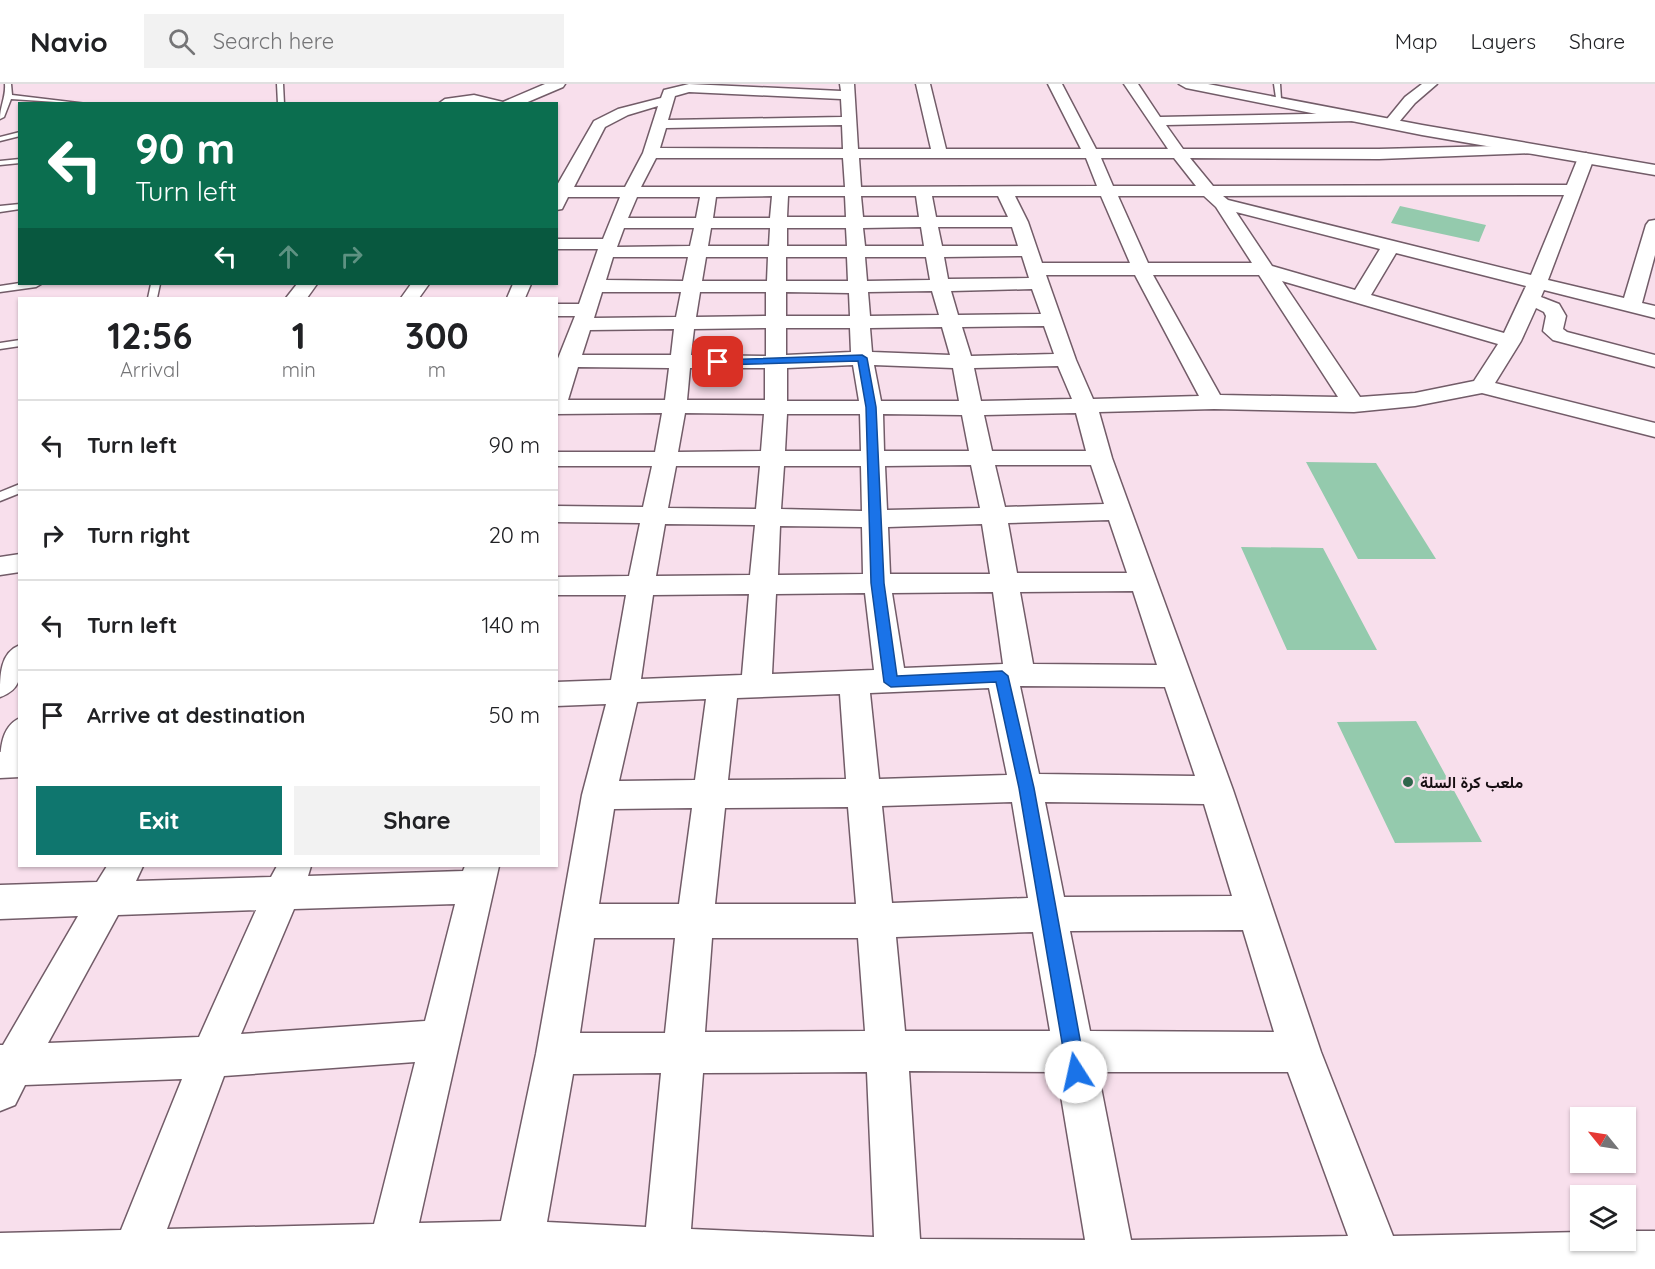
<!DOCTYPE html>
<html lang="en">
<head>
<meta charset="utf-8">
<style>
	body { margin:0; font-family:Quicksand,Vazirmatn,sans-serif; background:#f2f2f2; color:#202124; height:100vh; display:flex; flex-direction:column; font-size:22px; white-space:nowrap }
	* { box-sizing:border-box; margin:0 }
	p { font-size:20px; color:#757577 }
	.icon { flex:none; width:33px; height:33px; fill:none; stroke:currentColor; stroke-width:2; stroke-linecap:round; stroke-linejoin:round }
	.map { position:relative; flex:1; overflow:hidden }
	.drawer { position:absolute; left:18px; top:213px; width:540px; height:570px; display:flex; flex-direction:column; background:#fff; border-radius:0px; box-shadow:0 2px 4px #0004 }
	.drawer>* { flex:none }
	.top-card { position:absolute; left:18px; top:18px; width:540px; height:183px; border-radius:0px; box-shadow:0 2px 4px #0004; background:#0b6e4f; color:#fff; overflow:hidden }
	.needle { width:39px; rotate:300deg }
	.tools { position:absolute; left:1570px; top:1023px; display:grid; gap:12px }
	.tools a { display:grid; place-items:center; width:66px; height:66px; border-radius:0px; background:#fff; box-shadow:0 2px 4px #0004; font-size:30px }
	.pin { position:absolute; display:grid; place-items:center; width:51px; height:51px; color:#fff; margin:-26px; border-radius:12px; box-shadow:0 3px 9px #0006 }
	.me { position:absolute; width:66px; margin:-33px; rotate:350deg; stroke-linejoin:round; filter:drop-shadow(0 0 4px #0008) }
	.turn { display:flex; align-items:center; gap:21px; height:126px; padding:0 18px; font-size:27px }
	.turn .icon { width:78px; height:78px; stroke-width:2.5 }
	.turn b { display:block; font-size:42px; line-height:51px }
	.lanes { display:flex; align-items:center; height:57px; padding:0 18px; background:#0003; justify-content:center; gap:30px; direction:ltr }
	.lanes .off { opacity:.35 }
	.eta { display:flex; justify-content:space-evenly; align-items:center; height:102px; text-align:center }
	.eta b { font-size:36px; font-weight:800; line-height:42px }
	.cta { display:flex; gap:12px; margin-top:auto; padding:12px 18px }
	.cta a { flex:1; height:69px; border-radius:0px; background:#0f766e; color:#fff; font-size:24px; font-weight:800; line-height:69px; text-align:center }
	.cta a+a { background:#f2f2f2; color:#202124 }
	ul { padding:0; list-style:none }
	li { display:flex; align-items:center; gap:18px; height:90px; padding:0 18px; border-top:2px solid #e0e0e0 }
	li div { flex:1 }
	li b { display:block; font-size:22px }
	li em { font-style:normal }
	header { display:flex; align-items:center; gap:36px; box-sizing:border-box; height:84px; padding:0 30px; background:#fff; border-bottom:2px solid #e0e0e0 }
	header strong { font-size:28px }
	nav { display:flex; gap:33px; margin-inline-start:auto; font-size:21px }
	.search { width:420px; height:54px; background:#f2f2f2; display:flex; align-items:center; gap:15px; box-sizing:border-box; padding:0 21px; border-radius:0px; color:#757577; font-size:22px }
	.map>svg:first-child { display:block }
	.green { fill:#94caad }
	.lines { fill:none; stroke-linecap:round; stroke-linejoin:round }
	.lane-casing { stroke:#725c68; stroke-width:3 }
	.street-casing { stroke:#725c68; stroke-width:3 }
	.secondary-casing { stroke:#725c68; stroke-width:3 }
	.lane { fill:#fff; fill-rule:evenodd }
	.street { fill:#fff; fill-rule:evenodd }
	.secondary { fill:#fff; fill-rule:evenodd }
	.route { fill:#1a73e8; stroke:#114b97; stroke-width:1.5 }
	.poi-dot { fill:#30664c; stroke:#f8dfec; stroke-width:2 }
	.labels { text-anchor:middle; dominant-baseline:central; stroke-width:6; stroke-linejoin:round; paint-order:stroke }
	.poi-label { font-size:16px; font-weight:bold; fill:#160e12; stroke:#f8dfec; text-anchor:start }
</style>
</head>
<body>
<header>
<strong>Navio</strong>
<div class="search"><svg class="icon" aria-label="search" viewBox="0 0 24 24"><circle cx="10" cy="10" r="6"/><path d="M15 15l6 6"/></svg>Search here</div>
<nav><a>Map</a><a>Layers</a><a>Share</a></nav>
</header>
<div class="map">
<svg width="1655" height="1185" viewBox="0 0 1655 1185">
	<rect width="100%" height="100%" fill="#f8dfec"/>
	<path class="green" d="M 1400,122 L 1486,141 L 1479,158 L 1391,139 Z
		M 1306,378 L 1376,379 L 1436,475 L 1358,475 Z
		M 1241,463 L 1323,464 L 1377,566 L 1287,566 Z
		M 1416,637 L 1482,758 L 1395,759 L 1337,638 Z"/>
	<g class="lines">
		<defs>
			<path id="lane" d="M 5,0 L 11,0 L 12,11 L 87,20 L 11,15 L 4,33 L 0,35 C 0,22 6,13 5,0 Z
				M 277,0 L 283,0 L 284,20 L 278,20 Z
				M 1274,0 L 1280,0 L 1281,15 L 1276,14 Z
				M 20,48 L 20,52 L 0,57 L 0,53 Z
				M 20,75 L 20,79 L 0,81 L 0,77 Z
				M 20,120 L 20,125 L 0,128 L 0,122 Z
				M 20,199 L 41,200 L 36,203 L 0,208 L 0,202 Z
				M 151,200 L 160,200 L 157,214 L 148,214 Z
				M 20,256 L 20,262 L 0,265 L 0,259 Z
				M 20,400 L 20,409 L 0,417 L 0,408 Z"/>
			<path id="street" d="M 689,0 L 841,7 L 840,0 L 854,0 L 858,65 L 931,65 L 916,0 L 930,0 L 946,65 L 1081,65 L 1048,0 L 1062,0 L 1096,65 L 1168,65 L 1124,0 L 1138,0 L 1160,33 L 1356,29 L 1363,33 L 1356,37 L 1166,41 L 1183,65 L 1379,65 L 1534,61 L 1541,65 L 1534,69 L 1379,75 L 1190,74 L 1213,102 L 1567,101 L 1578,74 L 1586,69 L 1594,74 L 1548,196 L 1624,214 L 1646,141 L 1649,137 L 1655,136 L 1655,171 L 1642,219 L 1655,222 L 1655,234 L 1544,206 L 1541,213 L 1559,220 L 1566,232 L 1563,245 L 1567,248 L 1655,271 L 1655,283 L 1553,256 L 1543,247 L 1546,232 L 1544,228 L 1536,224 L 1521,257 L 1495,299 L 1655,339 L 1655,353 L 1482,309 L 1415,322 L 1354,328 L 1214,325 L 1099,328 L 1112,374 L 1233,706 L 1321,968 L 1393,1152 L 1581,1148 L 1581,1156 L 1626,1156 L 1626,1147 L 1655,1147 L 1655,1185 L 0,1185 L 0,1149 L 121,1146 L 182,995 L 25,1001 L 15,1021 L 0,1027 L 0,961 L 3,961 L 78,832 L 0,835 L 0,801 L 97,798 L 107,782 L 143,782 L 136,797 L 271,793 L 277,782 L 311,782 L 308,792 L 463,787 L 465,782 L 499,782 L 419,1139 L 501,1137 L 536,970 L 582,711 L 606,620 L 556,622 L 556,598 L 611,596 L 626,511 L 556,511 L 556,493 L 629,492 L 640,439 L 556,438 L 556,422 L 643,423 L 652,382 L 556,382 L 556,368 L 655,368 L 662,329 L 556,330 L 557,277 L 575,232 L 556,232 L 556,220 L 579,220 L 598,165 L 556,165 L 556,155 L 603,155 L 620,113 L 568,113 L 562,125 L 556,126 L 556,103 L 594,37 L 618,25 L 661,14 L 664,6 ZM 689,8 L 841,15 L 842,33 L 668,36 L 675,12 ZM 658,22 L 643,69 L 625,103 L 574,103 L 605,43 L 628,31 ZM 842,41 L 843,65 L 660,64 L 666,44 ZM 656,74 L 843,74 L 845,103 L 641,103 ZM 859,74 L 1086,74 L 1097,102 L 861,103 ZM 1101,74 L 1174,74 L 1196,102 L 1113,102 ZM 1564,111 L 1531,191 L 1228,116 L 1223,112 ZM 772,112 L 770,134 L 713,134 L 716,113 ZM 788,112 L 845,112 L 846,133 L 787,133 ZM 861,112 L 916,112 L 919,133 L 863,133 ZM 932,112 L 998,112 L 1008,133 L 936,133 ZM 1015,112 L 1101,112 L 1130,179 L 1042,179 L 1028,138 ZM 1118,112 L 1204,112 L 1216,123 L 1252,179 L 1148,179 ZM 637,113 L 700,113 L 696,134 L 628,134 ZM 1236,128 L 1380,165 L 1355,206 L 1272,182 ZM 921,143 L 924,162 L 865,162 L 863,144 ZM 938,143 L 1012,143 L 1018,162 L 942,162 ZM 624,144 L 694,144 L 690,162 L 617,163 ZM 711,144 L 770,144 L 769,162 L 708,162 ZM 787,144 L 846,144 L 847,162 L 787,162 ZM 1396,169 L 1526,202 L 1504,249 L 1371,211 ZM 1022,172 L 1029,194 L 948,195 L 944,173 ZM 613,173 L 688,173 L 683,197 L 606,196 ZM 706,173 L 768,173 L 767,197 L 702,197 ZM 786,173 L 847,173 L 848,197 L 786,197 ZM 865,173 L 926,173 L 930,196 L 867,197 ZM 1046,191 L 1135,191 L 1199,312 L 1093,315 L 1076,276 ZM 1153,191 L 1259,191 L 1338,313 L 1220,311 ZM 1282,197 L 1498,260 L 1474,297 L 1415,309 L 1360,313 ZM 1032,205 L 1041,230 L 958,231 L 951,207 ZM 932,207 L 939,231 L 870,232 L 868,208 ZM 602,208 L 681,208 L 676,233 L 594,234 ZM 700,208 L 766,208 L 766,232 L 696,233 ZM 786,208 L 849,209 L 850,232 L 786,232 ZM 1044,242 L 1054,270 L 971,272 L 962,243 ZM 942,243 L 950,271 L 872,268 L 870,244 ZM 766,244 L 766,272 L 691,271 L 694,245 ZM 786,244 L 850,244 L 851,268 L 786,271 ZM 674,245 L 671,271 L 582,271 L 590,246 ZM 853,281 L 859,317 L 787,317 L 787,284 ZM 874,281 L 953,284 L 959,317 L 881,317 ZM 1058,282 L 1072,315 L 981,317 L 974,284 ZM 578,283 L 669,284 L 665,316 L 568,316 ZM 690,284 L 765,284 L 765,316 L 687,316 ZM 685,329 L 764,330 L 761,367 L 678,368 ZM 1076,329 L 1086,367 L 992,367 L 984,331 ZM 787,330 L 860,330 L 861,367 L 785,367 ZM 883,330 L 962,331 L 969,367 L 884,367 ZM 971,381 L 980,424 L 887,426 L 885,382 ZM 995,381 L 1091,381 L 1104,420 L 1005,423 ZM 676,382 L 760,382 L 756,425 L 668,424 ZM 784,382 L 861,382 L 862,427 L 781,425 ZM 1109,436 L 1127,489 L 1017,489 L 1008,439 ZM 665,440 L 755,441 L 750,491 L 656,492 ZM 982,440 L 990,490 L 890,490 L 888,443 ZM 780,442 L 862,443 L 863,490 L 778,491 ZM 1133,507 L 1157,581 L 1033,580 L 1020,508 ZM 993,508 L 1003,580 L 904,584 L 892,509 ZM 865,509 L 874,586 L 772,590 L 776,510 ZM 749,510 L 742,591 L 641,595 L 653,511 ZM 1020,602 L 1165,603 L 1195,692 L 1039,690 ZM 989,604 L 1007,691 L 879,695 L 870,609 ZM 840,610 L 846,695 L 728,696 L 737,614 ZM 706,615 L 695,696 L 619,697 L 637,618 ZM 1012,718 L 1028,814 L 892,819 L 882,722 ZM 1045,718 L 1204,720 L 1232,812 L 1064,813 ZM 848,723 L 856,820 L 715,820 L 725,724 ZM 692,724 L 679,820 L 599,820 L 614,725 ZM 455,820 L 425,937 L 241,950 L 294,825 ZM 256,826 L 199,953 L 48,959 L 118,831 ZM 1243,846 L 1274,948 L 1090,947 L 1070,847 ZM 1033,848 L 1050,947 L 905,947 L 896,853 ZM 594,854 L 675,854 L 665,949 L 580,949 ZM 712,854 L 858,854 L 865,947 L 705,948 ZM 415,978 L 374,1140 L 167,1145 L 224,992 ZM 909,987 L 1057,988 L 1085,1156 L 920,1155 ZM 867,988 L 874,1153 L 691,1145 L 703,989 ZM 1098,988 L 1288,988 L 1348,1152 L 1131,1156 ZM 661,989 L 646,1143 L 547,1138 L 573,990 Z
				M 1422,0 L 1437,0 L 1415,19 L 1399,38 L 1389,38 L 1387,35 L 1405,13 Z
				M 411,200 L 429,200 L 419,214 L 401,214 Z
				M 513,200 L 531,200 L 525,214 L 507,214 Z
				M 20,470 L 20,488 L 0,491 L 0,473 Z
				M 20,667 L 20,693 L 0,694 L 0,668 Z"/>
			<path id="secondary" d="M 545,0 L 565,0 L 563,3 L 523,20 L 438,20 L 445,15 L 474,11 L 503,18 Z
				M 1179,0 L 1208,0 L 1422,41 L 1655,81 L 1655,91 L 1422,51 L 1186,4 Z
				M 297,200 L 317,200 L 307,214 L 286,214 Z
				M 20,561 C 20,584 26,604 0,613 C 0,590 0,569 20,561 Z
				M 20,634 C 20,659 28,682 0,692 C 0,667 0,643 20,634 Z"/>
		</defs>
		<use href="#lane" class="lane-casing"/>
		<use href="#street" class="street-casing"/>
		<use href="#secondary" class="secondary-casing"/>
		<use href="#lane" class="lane"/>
		<use href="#street" class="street"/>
		<use href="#secondary" class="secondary"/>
	</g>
	<path class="route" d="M 862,271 L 867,274 L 876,323 L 884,499 L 897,592 L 1002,587 L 1008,592 L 1034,704 L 1086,988 L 1083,994 L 1076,997 L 1070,994 L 1067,988 L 1019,704 L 996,598 L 891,603 L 884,598 L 871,499 L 866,323 L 858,277 L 718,281 L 714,278 L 718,276 Z"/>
	<circle class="poi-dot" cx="1408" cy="698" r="6"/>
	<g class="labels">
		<g class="poi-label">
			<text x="1420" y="698">ملعب كرة السلة</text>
		</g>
	</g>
</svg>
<div class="tools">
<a><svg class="needle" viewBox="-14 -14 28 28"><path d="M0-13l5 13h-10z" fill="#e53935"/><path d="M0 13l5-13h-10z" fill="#757577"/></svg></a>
<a><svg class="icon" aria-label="layers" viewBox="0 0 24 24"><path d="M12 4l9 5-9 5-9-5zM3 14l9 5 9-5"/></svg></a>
</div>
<div class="pin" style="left:718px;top:278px;background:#d93025"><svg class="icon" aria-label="arrive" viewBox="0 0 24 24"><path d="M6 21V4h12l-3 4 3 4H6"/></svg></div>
<svg class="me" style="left:1076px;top:988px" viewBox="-20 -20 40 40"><circle r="19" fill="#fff"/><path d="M0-13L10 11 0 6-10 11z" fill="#1a73e8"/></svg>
<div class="top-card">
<div class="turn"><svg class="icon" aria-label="left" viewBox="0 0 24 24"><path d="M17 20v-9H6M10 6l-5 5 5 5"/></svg><div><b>90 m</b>Turn left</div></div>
<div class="lanes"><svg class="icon" aria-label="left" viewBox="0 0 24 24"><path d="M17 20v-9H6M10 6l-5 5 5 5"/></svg><svg class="icon off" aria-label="ahead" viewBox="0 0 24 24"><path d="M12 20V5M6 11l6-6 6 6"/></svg><svg class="icon off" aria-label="right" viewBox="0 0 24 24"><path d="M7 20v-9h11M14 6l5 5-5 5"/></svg></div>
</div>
<section class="drawer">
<div class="eta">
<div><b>12:56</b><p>Arrival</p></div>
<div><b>1</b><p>min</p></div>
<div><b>300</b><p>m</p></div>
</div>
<ul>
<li><svg class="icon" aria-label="left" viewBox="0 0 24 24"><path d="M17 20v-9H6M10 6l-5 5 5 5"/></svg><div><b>Turn left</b></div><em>90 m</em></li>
<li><svg class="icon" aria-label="right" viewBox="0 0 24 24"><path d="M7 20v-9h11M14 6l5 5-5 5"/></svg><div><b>Turn right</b></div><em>20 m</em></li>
<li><svg class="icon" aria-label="left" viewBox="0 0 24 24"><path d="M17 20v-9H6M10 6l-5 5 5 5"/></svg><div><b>Turn left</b></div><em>140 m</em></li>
<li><svg class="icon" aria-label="arrive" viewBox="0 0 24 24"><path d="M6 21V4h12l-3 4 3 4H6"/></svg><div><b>Arrive at destination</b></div><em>50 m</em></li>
</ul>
<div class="cta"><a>Exit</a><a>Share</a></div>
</section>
</div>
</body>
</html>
